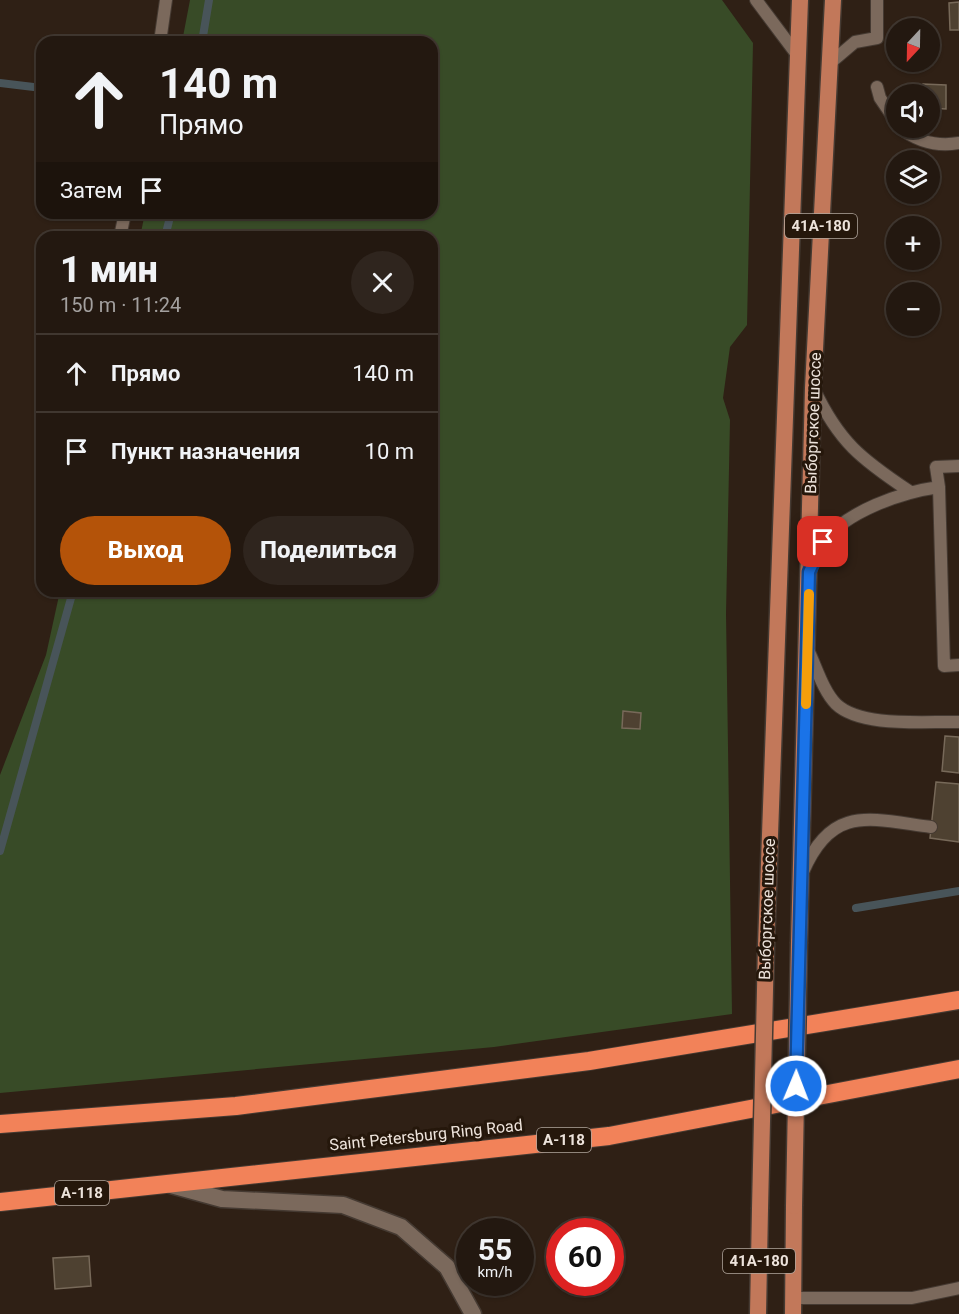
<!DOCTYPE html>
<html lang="ru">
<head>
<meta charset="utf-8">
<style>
	body { margin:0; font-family:Roboto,sans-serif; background:#2f251e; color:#f1f3f6; height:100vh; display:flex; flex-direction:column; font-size:22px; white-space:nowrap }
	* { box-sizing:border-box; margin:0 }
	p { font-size:20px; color:#a3a09f }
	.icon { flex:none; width:33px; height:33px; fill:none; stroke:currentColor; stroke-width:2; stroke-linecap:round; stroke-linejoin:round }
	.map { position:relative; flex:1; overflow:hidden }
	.side { position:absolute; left:36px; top:231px; width:402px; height:366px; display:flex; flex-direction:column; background:#231810; border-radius:18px; box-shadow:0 2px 4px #0004,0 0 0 2px #403730 }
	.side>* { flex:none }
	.banner { position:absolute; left:36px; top:36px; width:402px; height:183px; border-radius:18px; box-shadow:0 2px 4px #0004,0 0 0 2px #403730; background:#231810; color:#f1f3f6; overflow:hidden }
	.needle { width:39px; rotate:202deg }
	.buttons { position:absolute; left:886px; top:18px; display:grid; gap:12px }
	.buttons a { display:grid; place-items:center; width:54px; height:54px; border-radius:50%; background:#231810; box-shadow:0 2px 4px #0004,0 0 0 2px #403730; font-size:30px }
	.speed { position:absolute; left:456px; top:1218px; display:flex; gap:12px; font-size:30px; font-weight:700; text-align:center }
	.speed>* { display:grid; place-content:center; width:78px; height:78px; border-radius:50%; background:#231810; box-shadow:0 2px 4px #0004,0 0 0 2px #403730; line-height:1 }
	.speed small { font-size:15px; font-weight:400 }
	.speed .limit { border:9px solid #d22; background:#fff; color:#111 }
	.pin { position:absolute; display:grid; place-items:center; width:51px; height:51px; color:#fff; margin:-26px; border-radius:12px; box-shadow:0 3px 9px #0006 }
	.me { position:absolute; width:66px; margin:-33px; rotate:1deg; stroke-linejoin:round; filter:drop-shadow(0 0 4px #0008) }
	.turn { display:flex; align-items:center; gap:21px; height:126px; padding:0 24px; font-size:27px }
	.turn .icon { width:78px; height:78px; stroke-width:2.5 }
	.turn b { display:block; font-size:42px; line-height:51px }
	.then { display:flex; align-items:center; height:57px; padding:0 24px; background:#0003; gap:12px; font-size:22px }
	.round { display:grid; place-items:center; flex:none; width:63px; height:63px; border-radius:32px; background:#2f251e }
	.head { display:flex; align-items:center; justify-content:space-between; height:102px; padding:0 24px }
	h1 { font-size:36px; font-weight:800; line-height:45px }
	.button { display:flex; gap:12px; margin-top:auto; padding:12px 24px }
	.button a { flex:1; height:69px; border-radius:36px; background:#b45309; color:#fff; font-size:24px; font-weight:800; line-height:69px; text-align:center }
	.button a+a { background:#2f251e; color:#f1f3f6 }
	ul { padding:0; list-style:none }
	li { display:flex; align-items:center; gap:18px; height:78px; padding:0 24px; border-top:2px solid #403730 }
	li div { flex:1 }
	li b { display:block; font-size:22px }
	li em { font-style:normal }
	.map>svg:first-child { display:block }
	.green { fill:#384b27 }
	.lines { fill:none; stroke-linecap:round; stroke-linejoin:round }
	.stream { stroke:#485459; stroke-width:8 }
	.building { fill:#4e4131; stroke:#776959; stroke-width:1.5 }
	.service-casing { stroke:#453a32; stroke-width:14 }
	.minor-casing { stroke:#453a32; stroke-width:19 }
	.primary-casing { stroke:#453a32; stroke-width:19 }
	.motorway-casing { stroke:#453a32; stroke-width:20 }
	.service { stroke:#7b695c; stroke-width:12 }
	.minor { stroke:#7b695c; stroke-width:16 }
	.primary { stroke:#c2785a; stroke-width:16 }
	.motorway { stroke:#f28259; stroke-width:18 }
	.primary-bridge-casing { stroke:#453a32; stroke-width:19; stroke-linecap:butt }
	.primary-bridge { stroke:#c2785a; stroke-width:16 }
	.route-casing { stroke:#114b97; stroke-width:15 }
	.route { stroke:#1a73e8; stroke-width:10 }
	.slow { stroke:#f59e0b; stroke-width:10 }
	.labels { text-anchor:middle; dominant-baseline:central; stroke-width:6; stroke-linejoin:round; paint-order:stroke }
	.shield { fill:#25170b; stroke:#b1a69d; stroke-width:1.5 }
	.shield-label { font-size:15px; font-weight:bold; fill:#ede3db }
	.street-label { font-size:16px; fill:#ede3db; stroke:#25170b }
</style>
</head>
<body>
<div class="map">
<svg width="959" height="1314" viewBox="0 0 959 1314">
	<rect width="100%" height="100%" fill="#2f2015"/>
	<path class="green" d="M 190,0 L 722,0 L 753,43 L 747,325 L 730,347 L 723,398 L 730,420 L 726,614 L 732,1014 L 494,1047 L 0,1093 L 0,775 L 46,655 L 60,591 L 432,591 L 432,237 L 140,237 L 145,213 L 432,213 L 432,42 L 182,42 Z"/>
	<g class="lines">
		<path class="stream" d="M 202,42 L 209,0
			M 0,83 L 42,88
			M 165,237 L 171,213
			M 0,851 L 73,591
			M 856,908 L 959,891"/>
	</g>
	<path class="building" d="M 959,2 L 959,30 L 950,30 L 949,3 Z
		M 923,84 L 946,85 L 946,109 L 930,108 L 930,94 L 922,94 Z
		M 623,711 L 641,713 L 640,729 L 622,728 Z
		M 945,736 L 959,737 L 959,773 L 942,771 Z
		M 936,782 L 959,784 L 959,842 L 930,838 Z
		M 89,1256 L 91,1286 L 55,1289 L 53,1258 Z"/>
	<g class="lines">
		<defs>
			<path id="service" d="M 756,0 L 798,56
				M 160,42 L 166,0
				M 829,64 L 855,42 L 877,38 L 877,0
				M 877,87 L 880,98 L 897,123
				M 900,128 C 917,141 937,147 959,143
				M 120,237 L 125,213
				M 814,389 C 839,442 861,459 909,491
				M 939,487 L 936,467 L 959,466
				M 811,568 C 815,560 818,550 823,543 C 845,511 903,492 939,487 L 944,666 L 959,665
				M 808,650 C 816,666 823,691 836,704 C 861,728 926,721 959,722
				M 803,872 C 832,804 870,819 931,827
				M 794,1298 L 912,1298 L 959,1288"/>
			<path id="minor" d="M 171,1185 L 222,1199 L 343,1205 L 401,1227 L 447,1267 L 473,1314"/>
			<path id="primary" d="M 799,942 L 813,388 L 833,0
				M 766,946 L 800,0
				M 758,1314 L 760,1209
				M 793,1314 L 794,1206"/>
			<path id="motorway" d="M 0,1124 L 236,1106 L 589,1061 L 959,1000
				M 0,1202 L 609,1136 L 959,1069"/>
		</defs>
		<use href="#service" class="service-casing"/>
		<use href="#minor" class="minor-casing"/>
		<use href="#primary" class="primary-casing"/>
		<use href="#motorway" class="motorway-casing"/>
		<use href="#service" class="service"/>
		<use href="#minor" class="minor"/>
		<use href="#primary" class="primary"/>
		<use href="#motorway" class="motorway"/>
		<defs>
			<path id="primary-bridge" d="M 794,1206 L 799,942
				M 760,1209 L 766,946"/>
		</defs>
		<use href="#primary-bridge" class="primary-bridge-casing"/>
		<use href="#primary-bridge" class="primary-bridge"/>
	</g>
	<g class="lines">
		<defs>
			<path id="route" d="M 796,1086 L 809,572 L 823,542"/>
		</defs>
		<use href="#route" class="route-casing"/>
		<use href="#route" class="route"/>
		<path class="slow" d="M 806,704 L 809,594"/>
	</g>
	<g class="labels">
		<g class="shield">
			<rect x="785" y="214" width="72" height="24" rx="4.5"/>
			<rect x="537" y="1128" width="54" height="24" rx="4.5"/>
			<rect x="55" y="1181" width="54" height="24" rx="4.5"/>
			<rect x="723" y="1249" width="72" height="24" rx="4.5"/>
		</g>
		<g class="shield-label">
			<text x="821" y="226">41А-180</text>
			<text x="564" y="1140">А-118</text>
			<text x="82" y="1193">А-118</text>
			<text x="759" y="1261">41А-180</text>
		</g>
		<g class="street-label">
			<text transform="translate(813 423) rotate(-88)">Выборгское шоссе</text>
			<text transform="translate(767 909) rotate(-88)">Выборгское шоссе</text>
			<text transform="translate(426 1135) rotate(-6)">Saint Petersburg Ring Road</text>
		</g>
	</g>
</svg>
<div class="buttons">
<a><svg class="needle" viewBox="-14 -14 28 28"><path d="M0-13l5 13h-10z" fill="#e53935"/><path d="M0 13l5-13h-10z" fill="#a3a09f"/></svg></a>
<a><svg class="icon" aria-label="sound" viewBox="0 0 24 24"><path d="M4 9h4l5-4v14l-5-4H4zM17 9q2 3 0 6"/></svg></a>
<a><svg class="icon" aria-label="layers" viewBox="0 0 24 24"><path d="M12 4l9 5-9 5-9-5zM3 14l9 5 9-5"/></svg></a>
<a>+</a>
<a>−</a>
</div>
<div class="speed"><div>55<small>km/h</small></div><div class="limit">60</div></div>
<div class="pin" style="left:823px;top:542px;background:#d93025"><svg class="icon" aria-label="arrive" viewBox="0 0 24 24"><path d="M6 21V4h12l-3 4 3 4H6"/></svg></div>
<svg class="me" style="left:796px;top:1086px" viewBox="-20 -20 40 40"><circle r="17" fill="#1a73e8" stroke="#fff" stroke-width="3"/><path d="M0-11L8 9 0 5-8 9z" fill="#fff"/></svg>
<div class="banner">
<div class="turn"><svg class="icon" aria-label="ahead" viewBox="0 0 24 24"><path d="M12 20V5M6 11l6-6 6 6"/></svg><div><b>140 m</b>Прямо</div></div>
<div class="then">Затем<svg class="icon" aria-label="arrive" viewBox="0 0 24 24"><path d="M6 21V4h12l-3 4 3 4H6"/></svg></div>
</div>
<section class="side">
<div class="head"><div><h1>1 мин</h1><p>150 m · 11:24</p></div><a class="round"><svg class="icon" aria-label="close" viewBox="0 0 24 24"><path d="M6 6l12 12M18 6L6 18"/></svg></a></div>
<ul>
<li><svg class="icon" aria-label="ahead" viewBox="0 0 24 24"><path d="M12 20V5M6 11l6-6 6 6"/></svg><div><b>Прямо</b></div><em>140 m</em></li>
<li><svg class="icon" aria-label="arrive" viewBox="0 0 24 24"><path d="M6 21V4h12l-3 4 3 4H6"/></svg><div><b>Пункт назначения</b></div><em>10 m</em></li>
</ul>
<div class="button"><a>Выход</a><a>Поделиться</a></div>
</section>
</div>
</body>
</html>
